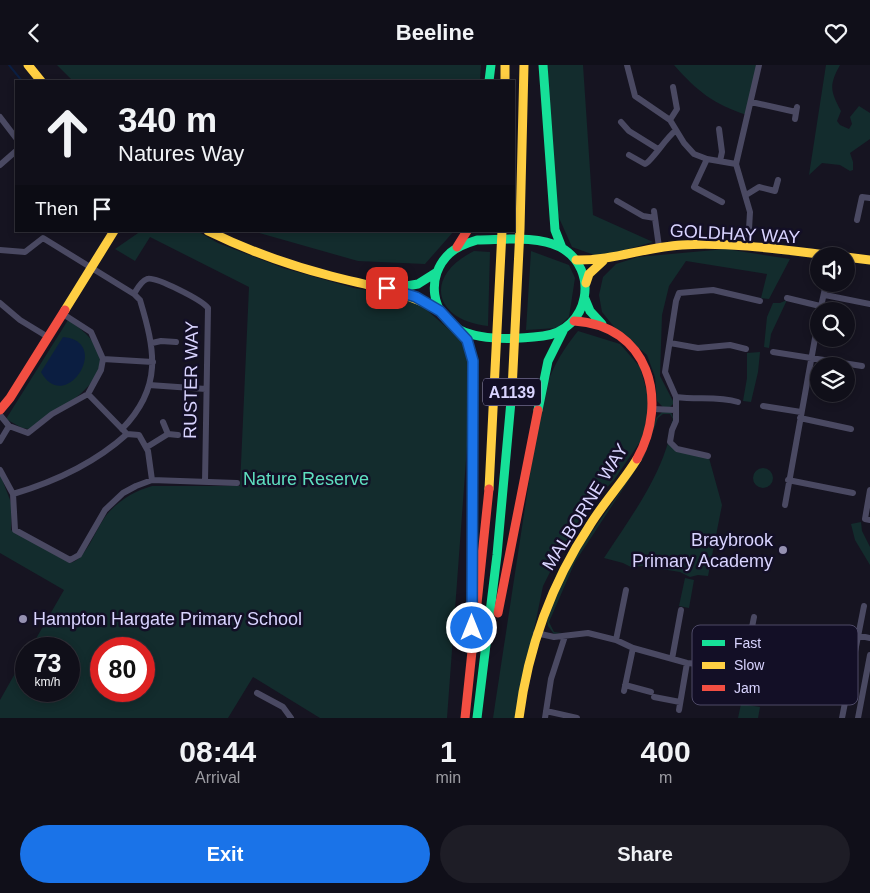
<!DOCTYPE html>
<html lang="en">
<head>
<meta charset="utf-8">
<style>
	body { margin:0; font-family:Helvetica,sans-serif; background:#1e1d26; color:#f1f3f6; height:100vh; display:flex; flex-direction:column; font-size:19px; white-space:nowrap }
	* { box-sizing:border-box; margin:0 }
	p { font-size:16px; color:#9c9ca2 }
	.icon { flex:none; width:28px; height:28px; fill:none; stroke:currentColor; stroke-width:2; stroke-linecap:round; stroke-linejoin:round }
	.map { position:relative; height:653px; overflow:hidden }
	.details { display:flex; flex-direction:column; background:#100f19; flex:1 }
	.details>* { flex:none }
	.top-card { position:absolute; left:15px; top:15px; width:500px; height:152px; border-radius:0px; box-shadow:0 2px 8px #0003,0 0 0 1px #302f38; background:#100f19; color:#f1f3f6; overflow:hidden }
	.tools { position:absolute; left:810px; top:182px; display:grid; gap:10px }
	.tools a { display:grid; place-items:center; width:45px; height:45px; border-radius:50%; background:#100f19; box-shadow:0 2px 8px #0003,0 0 0 1px #302f38; font-size:25px }
	.speed { position:absolute; left:15px; top:572px; display:flex; gap:10px; font-size:25px; font-weight:700; text-align:center }
	.speed>* { display:grid; place-content:center; width:65px; height:65px; border-radius:50%; background:#100f19; box-shadow:0 2px 8px #0003,0 0 0 1px #302f38; line-height:1 }
	.speed small { font-size:12px; font-weight:400 }
	.speed .limit { border:8px solid #d22; background:#fff; color:#111 }
	.pin { position:absolute; display:grid; place-items:center; width:42px; height:42px; color:#fff; margin:-21px; border-radius:10px; box-shadow:0 2px 8px #0006 }
	.me { position:absolute; width:55px; margin:-28px; rotate:0deg; stroke-linejoin:round; filter:drop-shadow(0 0 4px #0008) }
	.turn { display:flex; align-items:center; gap:18px; height:105px; padding:0 20px; font-size:22px }
	.turn .icon { width:65px; height:65px; stroke-width:2.5 }
	.turn b { display:block; font-size:35px; line-height:42px }
	.then { display:flex; align-items:center; height:48px; padding:0 20px; background:#0003; gap:10px; font-size:19px }
	.eta { display:flex; justify-content:space-evenly; align-items:center; height:85px; text-align:center }
	.eta b { font-size:30px; font-weight:700; line-height:35px }
	.action { display:flex; gap:10px; margin-top:auto; padding:10px 20px }
	.action a { flex:1; height:58px; border-radius:30px; background:#1a73e8; color:#fff; font-size:20px; font-weight:700; line-height:58px; text-align:center }
	.action a+a { background:#1e1d26; color:#f1f3f6 }
	header { display:flex; justify-content:space-between; align-items:center; height:65px; padding:0 20px; background:#100f19; font-size:22px; font-weight:700 }
	.map>svg:first-child { display:block }
	.green { fill:#132c2d; fill-rule:evenodd }
	.water { fill:#0b1e41 }
	.lines { fill:none; stroke-linecap:round; stroke-linejoin:round }
	.stream { stroke:#0b1e41; stroke-width:2 }
	.street { stroke:#4a4962; stroke-width:6 }
	.fast { stroke:#16e098; stroke-width:9 }
	.slow { stroke:#ffcf43; stroke-width:9 }
	.jam { stroke:#f24e42; stroke-width:9 }
	.route-casing { stroke:#114b97; stroke-width:12 }
	.route { stroke:#1a73e8; stroke-width:9 }
	.poi-dot { fill:#9591b1; stroke:#130f26; stroke-width:2 }
	.labels { text-anchor:middle; dominant-baseline:central; stroke-width:5; stroke-linejoin:round; paint-order:stroke }
	.shield { fill:#130f26; stroke:#9e99be; stroke-width:1 }
	.shield-label { font-size:16px; font-weight:bold; fill:#d9d4ff }
	.street-label { font-size:18px; fill:#d9d4ff; stroke:#130f26 }
	.park-label { font-size:18px; fill:#5fe0c0; stroke:#130f26 }
	.poi-label { font-size:18px; fill:#d9d4ff; stroke:#130f26; text-anchor:end }
	.key { fill:#130f26; stroke:#4e4a67; stroke-width:1 }
	.key-label { font-size:14px; fill:#d9d4ff }
</style>
</head>
<body>
<header><svg class="icon" aria-label="back" viewBox="0 0 24 24"><path d="M15 5l-7 7 7 7"/></svg>Beeline<svg class="icon" aria-label="heart" viewBox="0 0 24 24"><path d="M12 20l-8-8c-3-5 5-10 8-4 3-6 11-1 8 4z"/></svg></header>
<div class="map">
<svg width="870" height="653" viewBox="0 0 870 653">
	<rect width="100%" height="100%" fill="#161421"/>
	<path class="green" d="M 57,0 L 481,0 L 480,16 L 73,16 Z
		M 547,0 L 583,0 L 593,150 L 653,177 L 600,192 L 572,182 L 556,146 Z
		M 674,0 L 758,0 L 747,50 C 713,39 697,26 674,0 Z
		M 826,0 L 840,0 C 829,20 830,26 841,46 L 837,56 L 840,60 L 849,64 L 852,59 L 850,52 L 859,41 L 870,48 L 870,74 L 850,88 L 853,97 L 853,105 L 850,106 L 840,100 L 822,98 L 809,110 Z
		M 141,166 L 197,166 L 218,178 L 283,203 L 354,223 L 409,233 L 420,239 L 462,276 L 472,314 L 447,653 L 320,653 L 253,612 L 228,653 L 0,653 L 0,635 L 26,589 L 26,626 L 69,626 L 69,584 L 30,584 L 64,525 L 0,488 L 0,409 L 12,440 L 11,465 L 70,498 C 87,495 97,459 109,447 C 121,434 135,426 152,421 L 240,421 L 249,222 L 150,172 L 135,196 L 115,184 ZM 101,584 L 144,584 L 144,626 L 101,626 Z
		M 252,166 L 454,166 L 425,199 L 358,196 Z
		M 726,184 L 790,194 L 769,234 L 761,233 L 767,209 L 686,196 L 669,221 L 662,250 L 660,311 L 674,338 L 670,342 L 663,342 L 657,336 L 655,312 L 647,290 L 615,263 L 602,247 L 599,230 L 603,212 L 616,199 L 638,192 Z
		M 474,186 L 490,187 L 488,261 C 435,256 422,212 474,186 Z
		M 531,186 L 569,200 L 575,213 L 569,252 L 557,263 L 526,265 Z
		M 787,235 L 771,269 L 769,283 L 764,282 L 767,252 L 773,238 L 780,238 Z
		M 68,255 C 141,302 72,336 29,364 L 22,363 L 6,354 Z
		M 578,266 L 620,279 L 640,302 L 647,327 L 649,349 L 644,371 L 614,415 L 592,438 L 563,481 L 543,521 L 516,653 L 493,653 L 541,337 C 550,308 558,291 578,266 Z
		M 760,287 L 758,307 L 751,337 L 743,336 L 747,313 L 747,288 Z
		M 663,346 L 671,347 L 674,355 L 669,379 L 709,393 L 722,440 L 708,511 L 698,510 L 690,512 L 680,507 L 643,501 L 631,502 L 623,498 L 604,493 C 626,459 653,423 666,384 C 670,374 669,364 673,354 L 670,349 L 663,349 L 658,353 L 644,392 L 575,497 L 549,557 L 554,567 L 562,568 L 554,569 L 548,561 L 547,556 C 558,503 604,454 631,410 C 642,393 648,371 656,353 Z
		M753 413a10 10 0 1 1 20 0a10 10 0 1 1-20 0Z
		M 861,457 L 862,466 L 870,482 L 870,500 L 855,475 L 851,459 Z
		M 685,513 L 694,515 L 689,543 L 679,541 Z
		M 741,639 L 760,642 L 758,653 L 738,653 Z"/>
	<path class="water" d="M 63,272 C 113,276 65,351 41,307 Z"/>
	<g class="lines">
		<path class="stream" d="M 9,0 L 22,16"/>
		<path class="street" d="M 627,0 L 635,31 L 670,55 L 684,78 L 694,89 L 707,94 L 736,99
			M 751,37 L 796,47
			M 0,52 L 16,73
			M 795,54 L 797,42
			M 670,55 L 677,44 L 673,22
			M 621,57 L 629,66 L 658,84
			M 719,64 L 722,87 L 720,96
			M 629,90 L 645,99 C 651,97 666,73 675,66
			M 707,94 L 694,122 L 722,137
			M 0,100 L 16,86
			M 746,130 L 759,122 L 775,126 L 778,115
			M 617,136 L 643,151 L 655,153
			M 654,146 L 659,182
			M 857,155 L 862,132 L 870,133
			M 748,182 L 750,147 L 736,99 L 759,0
			M 0,185 L 25,187 L 43,173 L 134,229 L 140,235 C 155,285 163,322 122,364
			M 134,229 C 137,224 141,216 147,214 C 155,211 202,235 208,243 L 205,417
			M 825,230 L 870,239
			M 787,233 L 820,241
			M 0,238 L 20,255 L 48,272
			M 820,246 L 826,219
			M 152,278 L 161,276 L 176,277
			M 670,278 L 698,283 L 730,280 L 746,284
			M 773,287 L 862,301
			M 103,294 L 153,297
			M 149,320 L 206,324
			M 88,329 L 127,369 L 139,370 L 148,386 L 152,415
			M 676,332 C 697,335 718,331 738,337
			M 763,341 L 801,347
			M 653,344 L 675,345
			M 0,350 L 9,361 L 28,368 L 52,349 L 88,329 L 101,305 L 103,294 L 91,267 L 63,249
			M 800,353 L 851,364
			M 163,357 L 168,369 L 178,370
			M 0,376 L 9,361
			M 147,382 L 168,369
			M 708,391 L 677,384 L 670,377 L 672,365 L 676,356 L 676,332 L 665,307 L 676,236 L 679,228 L 713,225 L 760,236
			M 0,405 L 13,429 L 15,465 L 70,495 L 79,490 L 105,445 L 123,428 L 136,421 L 152,415 L 237,418
			M 788,415 L 853,428
			M 870,425 L 865,454 L 870,455
			M 13,429 C 54,417 96,397 127,369
			M 785,440 L 819,251
			M 536,568 L 554,572 L 588,568 L 616,575 L 633,583 L 687,598 L 744,603
			M 616,575 L 626,525
			M 820,592 L 825,563 L 870,573
			M 672,594 L 681,545
			M 625,620 L 651,627
			M 624,626 L 633,583
			M 744,626 L 744,603 L 754,552
			M 257,628 L 283,642 L 291,653
			M 654,632 L 680,637
			M 679,645 L 687,598
			M 546,646 L 577,653
			M 545,653 L 551,614 L 565,571
			M 842,653 L 864,541
			M 858,653 L 870,590"/>
		<path class="fast" d="M 543,0 L 555,165 L 562,183
			M 489,16 L 491,0
			M 477,175 C 502,175 537,170 560,182 C 601,204 589,266 543,271 C 519,274 483,276 460,265 C 431,250 425,211 450,188 C 458,181 467,178 477,175 Z
			M 395,223 L 418,219 L 437,207
			M 585,234 L 590,246 L 602,259
			M 457,263 L 467,275 L 473,296 L 472,539
			M 538,345 L 548,296 L 563,266
			M 477,653 L 497,490 L 512,325"/>
		<path class="slow" d="M 28,0 L 41,16
			M 505,0 L 505,16
			M 208,166 C 247,185 288,200 331,211 C 369,221 406,226 440,246
			M 846,192 L 870,195
			M 576,195 C 612,196 646,182 682,180 C 734,177 785,185 836,191
			M 586,218 L 589,209 L 603,196
			M 65,245 L 114,166
			M 512,325 L 520,164 L 524,0
			M 489,424 L 502,166
			M 519,653 C 528,583 551,519 590,460 C 604,437 623,417 637,394"/>
		<path class="jam" d="M 457,182 L 467,166
			M 574,256 C 648,260 670,335 637,394
			M 0,345 L 10,333 L 65,245
			M 498,548 L 538,345
			M 465,653 L 489,424"/>
	</g>
	<g class="lines">
		<defs>
			<path id="route" d="M 387,223 L 416,232 L 440,246 L 467,275 L 473,296 L 472,563"/>
		</defs>
		<use href="#route" class="route-casing"/>
		<use href="#route" class="route"/>
	</g>
	<g class="poi-dot">
		<circle cx="783" cy="485" r="5"/>
		<circle cx="23" cy="554" r="5"/>
	</g>
	<g class="labels">
		<rect class="shield" x="483" y="313.5" width="58" height="27" rx="4"/>
		<g class="shield-label">
			<text x="512" y="327">A1139</text>
		</g>
		<g class="street-label">
			<text transform="translate(735 169) rotate(3)">GOLDHAY WAY</text>
			<text transform="translate(191 315) rotate(-89)">RUSTER WAY</text>
			<text transform="translate(585 442) rotate(-58)">MALBORNE WAY</text>
		</g>
		<g class="park-label">
			<text x="306" y="414">Nature Reserve</text>
		</g>
		<g class="poi-label">
			<text x="773" y="475">Braybrook<tspan x="773" dy="21">Primary Academy</tspan></text>
			<text x="33" y="554" text-anchor="start">Hampton Hargate Primary School</text>
		</g>
	</g>
	<rect x="692" y="560" width="166" height="80" rx="8" class="key"/>
	<rect x="702" y="575" width="23" height="6" fill="#16e098"/>
	<rect x="702" y="597" width="23" height="7" fill="#ffcf43"/>
	<rect x="702" y="620" width="23" height="6" fill="#f24e42"/>
	<g class="key-label">
		<text x="734" y="583">Fast</text>
		<text x="734" y="605">Slow</text>
		<text x="734" y="628">Jam</text>
	</g>
</svg>
<div class="tools">
<a><svg class="icon" aria-label="sound" viewBox="0 0 24 24"><path d="M4 9h4l5-4v14l-5-4H4zM17 9q2 3 0 6"/></svg></a>
<a><svg class="icon" aria-label="search" viewBox="0 0 24 24"><circle cx="10" cy="10" r="6"/><path d="M15 15l6 6"/></svg></a>
<a><svg class="icon" aria-label="layers" viewBox="0 0 24 24"><path d="M12 4l9 5-9 5-9-5zM3 14l9 5 9-5"/></svg></a>
</div>
<div class="speed"><div>73<small>km/h</small></div><div class="limit">80</div></div>
<div class="pin" style="left:387px;top:223px;background:#d93025"><svg class="icon" aria-label="arrive" viewBox="0 0 24 24"><path d="M6 21V4h12l-3 4 3 4H6"/></svg></div>
<svg class="me" style="left:472px;top:563px" viewBox="-20 -20 40 40"><circle r="17" fill="#1a73e8" stroke="#fff" stroke-width="3"/><path d="M0-11L8 9 0 5-8 9z" fill="#fff"/></svg>
<div class="top-card">
<div class="turn"><svg class="icon" aria-label="ahead" viewBox="0 0 24 24"><path d="M12 20V5M6 11l6-6 6 6"/></svg><div><b>340 m</b>Natures Way</div></div>
<div class="then">Then<svg class="icon" aria-label="arrive" viewBox="0 0 24 24"><path d="M6 21V4h12l-3 4 3 4H6"/></svg></div>
</div>
</div>
<section class="details">
<div class="eta">
<div><b>08:44</b><p>Arrival</p></div>
<div><b>1</b><p>min</p></div>
<div><b>400</b><p>m</p></div>
</div>
<div class="action"><a>Exit</a><a>Share</a></div>
</section>
</body>
</html>
